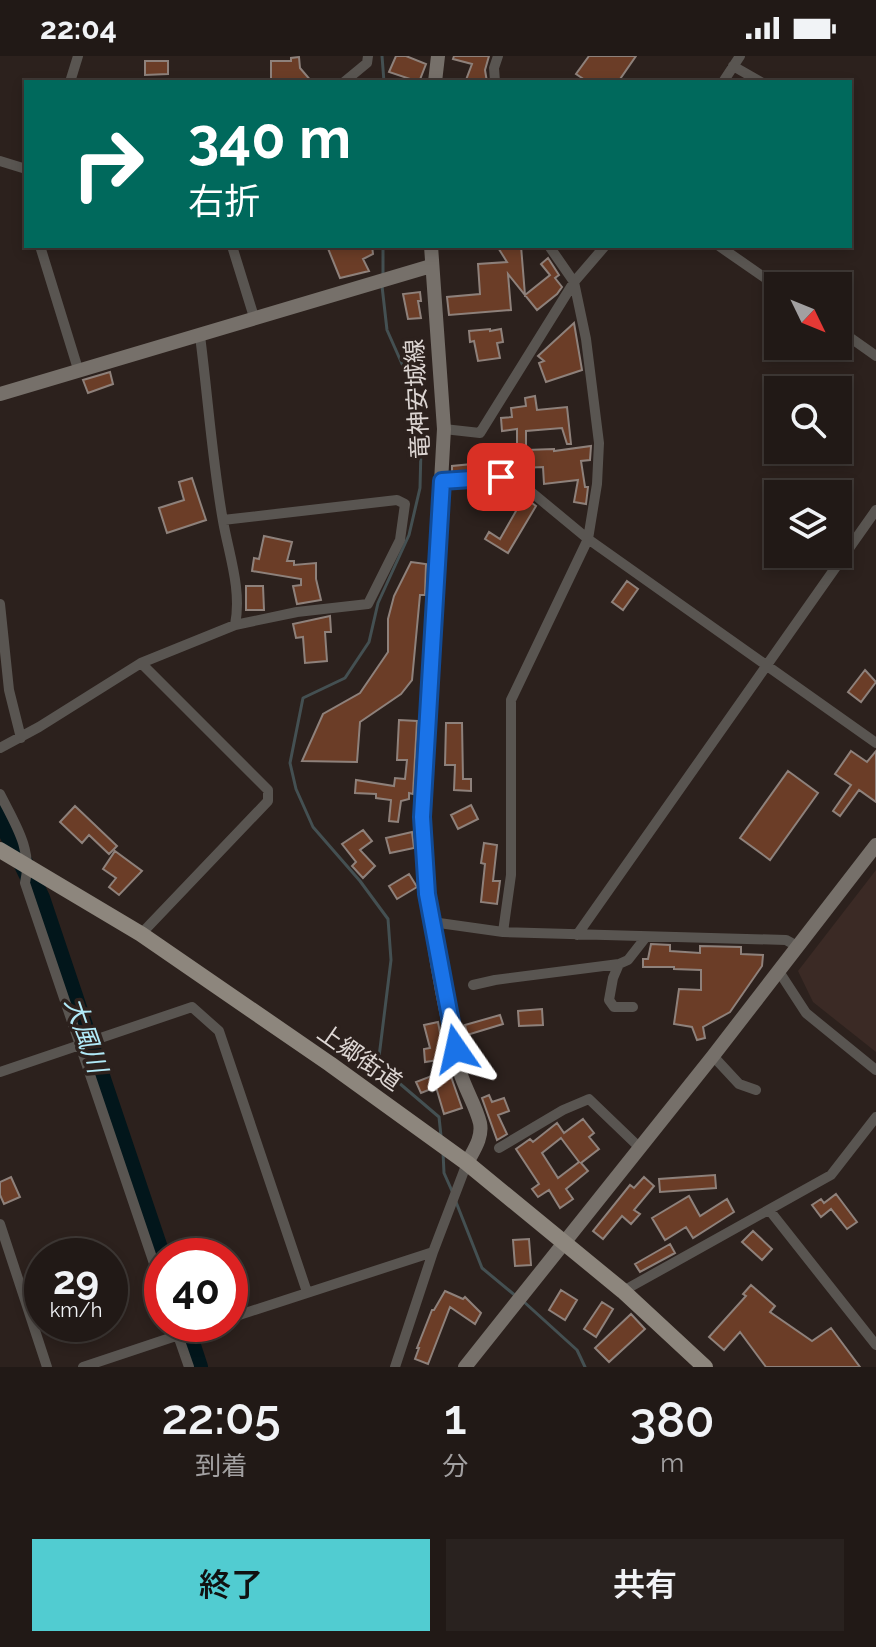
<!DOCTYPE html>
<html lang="ja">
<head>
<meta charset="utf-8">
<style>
	body { margin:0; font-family:Raleway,"Noto Sans JP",sans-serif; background:#29221f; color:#f1f3f6; height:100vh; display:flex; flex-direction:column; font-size:30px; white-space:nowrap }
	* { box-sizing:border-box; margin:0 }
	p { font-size:26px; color:#a2a0a1 }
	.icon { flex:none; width:44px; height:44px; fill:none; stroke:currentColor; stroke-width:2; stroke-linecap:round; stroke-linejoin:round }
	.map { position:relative; height:1311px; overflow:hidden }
	.sheet { display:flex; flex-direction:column; background:#211916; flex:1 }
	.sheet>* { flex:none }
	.top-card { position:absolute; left:24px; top:24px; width:828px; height:168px; border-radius:0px; box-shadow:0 4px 12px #0003,0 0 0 2px #3e3835; background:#00695c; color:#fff; overflow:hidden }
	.needle { width:52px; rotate:133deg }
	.buttons { position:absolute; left:764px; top:216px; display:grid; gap:16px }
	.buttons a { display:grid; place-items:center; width:88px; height:88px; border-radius:0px; background:#211916; box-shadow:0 4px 12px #0003,0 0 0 2px #3e3835; font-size:40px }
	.speed { position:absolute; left:24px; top:1182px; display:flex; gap:16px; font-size:40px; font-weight:700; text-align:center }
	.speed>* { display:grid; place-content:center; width:104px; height:104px; border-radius:50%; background:#211916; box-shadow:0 4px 12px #0003,0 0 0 2px #3e3835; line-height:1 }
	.speed small { font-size:20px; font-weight:400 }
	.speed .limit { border:12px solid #d22; background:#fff; color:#111 }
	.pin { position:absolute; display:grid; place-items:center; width:68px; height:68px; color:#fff; margin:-34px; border-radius:16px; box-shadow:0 4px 12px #0006 }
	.me { position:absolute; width:88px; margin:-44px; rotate:349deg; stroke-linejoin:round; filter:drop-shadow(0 0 6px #0008) }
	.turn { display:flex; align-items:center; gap:28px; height:168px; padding:0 32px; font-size:36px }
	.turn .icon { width:104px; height:104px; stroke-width:2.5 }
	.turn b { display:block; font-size:56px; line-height:68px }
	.eta { display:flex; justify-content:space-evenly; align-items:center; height:136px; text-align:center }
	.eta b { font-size:48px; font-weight:600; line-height:56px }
	.button { display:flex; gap:16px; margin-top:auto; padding:16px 32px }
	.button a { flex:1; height:92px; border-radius:0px; background:#51ccd1; color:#111; font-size:32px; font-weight:600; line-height:92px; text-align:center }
	.button a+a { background:#29221f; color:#f1f3f6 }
	.status { display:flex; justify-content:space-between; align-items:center; height:56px; padding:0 40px; background:#211916; direction:ltr }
	.status svg { height:22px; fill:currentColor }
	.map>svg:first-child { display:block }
	.built { fill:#3b2a25 }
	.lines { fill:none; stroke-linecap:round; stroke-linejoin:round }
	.stream { stroke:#445052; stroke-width:3 }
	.river { stroke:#02161b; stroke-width:20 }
	.building { fill:#6b3d27; stroke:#8e817b; stroke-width:2; fill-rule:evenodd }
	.street { stroke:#595551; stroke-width:10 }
	.secondary { stroke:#76706a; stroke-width:14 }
	.primary { stroke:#8d867d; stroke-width:16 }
	.route-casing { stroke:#114b97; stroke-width:20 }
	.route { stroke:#1a73e8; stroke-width:14 }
	.labels { text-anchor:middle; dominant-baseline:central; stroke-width:7; stroke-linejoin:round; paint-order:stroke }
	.street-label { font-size:24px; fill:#ddd6d3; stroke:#2c211d }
	.water-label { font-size:26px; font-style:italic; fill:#b1eaf8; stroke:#2c211d }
</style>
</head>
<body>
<div class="status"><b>22:04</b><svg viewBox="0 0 49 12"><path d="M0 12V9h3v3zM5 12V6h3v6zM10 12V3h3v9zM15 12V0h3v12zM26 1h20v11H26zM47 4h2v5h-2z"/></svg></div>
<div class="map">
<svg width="876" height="1311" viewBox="0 0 876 1311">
	<rect width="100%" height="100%" fill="#2c211d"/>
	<path class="built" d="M 876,814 L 876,996 L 813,946 L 798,915 Z"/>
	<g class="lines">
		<path class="stream" d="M 382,0 L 384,26
			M 383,218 L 383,190
			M 382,230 L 387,274 L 422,353 L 420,432 L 409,479 L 378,547 L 369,586 L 345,622 L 303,642 L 290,707 L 296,733 L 313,771 L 360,825 L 388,863 L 391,904 L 378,1009 L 439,1061 L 441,1080
			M 443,1096 L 444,1117 L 452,1135
			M 456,1146 L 482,1212 L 517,1241
			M 523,1245 L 577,1294 L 585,1311"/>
		<path class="river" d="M 0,759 L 40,842 L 162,1204
			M 184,1268 L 198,1311"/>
	</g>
	<path class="building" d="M 396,0 L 406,0 L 426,8 L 419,26 L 389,16 Z
		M 454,0 L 489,0 L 485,14 L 487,26 L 466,24 L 472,8 L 453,3 Z
		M 589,0 L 636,0 L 618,26 L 588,26 L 576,18 Z
		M 299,1 L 300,12 L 312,26 L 271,26 L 271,5 L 291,5 L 291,2 Z
		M 145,5 L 168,5 L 168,18 L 145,19 Z
		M 327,190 L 372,190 L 373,198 L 363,203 L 369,215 L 340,222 Z
		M 497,190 L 521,190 L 525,239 L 550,219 L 541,208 L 548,202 L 559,219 L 555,222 L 562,231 L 557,238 L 537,254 L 508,218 L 511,254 L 449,259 L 447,241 L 480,238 L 478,208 L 507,206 Z
		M 420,236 L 421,245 L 418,245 L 421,262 L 408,263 L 403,238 Z
		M 574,267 L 582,314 L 546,326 L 539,307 L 544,305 L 538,300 Z
		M 490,273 L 490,275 L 501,273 L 503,286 L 497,287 L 500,302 L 478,305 L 474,285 L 470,286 L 469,275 Z
		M 110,316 L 113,328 L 88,337 L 83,324 Z
		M 535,340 L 537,354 L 567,351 L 571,388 L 567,388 L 562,372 L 526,375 L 526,394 L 554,393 L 554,395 L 591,390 L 590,404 L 581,405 L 585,431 L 588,431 L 586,448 L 574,446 L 578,424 L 544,428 L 543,411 L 522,412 L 522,414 L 452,416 L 452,410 L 493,406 L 493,394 L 517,394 L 517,373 L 502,375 L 501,362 L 512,361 L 511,352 L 526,350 L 525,342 Z
		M 192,422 L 206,464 L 167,477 L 159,452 L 184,444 L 179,426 Z
		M 524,441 L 536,450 L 508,497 L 485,483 L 489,476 L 500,483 Z
		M 264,480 L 292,486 L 287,505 L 294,505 L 294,509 L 316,507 L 316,523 L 321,544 L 297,548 L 293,530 L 301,529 L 301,523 L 252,515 L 254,502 L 259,503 Z
		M 411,506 L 426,508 L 425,539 L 420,539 L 412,624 L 401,638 L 360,666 L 357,706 L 302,705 L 323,658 L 360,637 L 388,596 L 388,563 L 394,540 Z
		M 627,525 L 638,533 L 623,554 L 612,546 Z
		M 246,530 L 263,530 L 264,554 L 246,554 Z
		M 330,560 L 331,576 L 325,576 L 327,605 L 305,607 L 303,581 L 296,582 L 293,568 Z
		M 865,614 L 876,626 L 861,646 L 848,636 Z
		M 399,664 L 417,665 L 413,738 L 409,737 L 409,743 L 401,745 L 398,766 L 389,765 L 391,744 L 376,742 L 376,738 L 355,737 L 356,724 L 394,730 L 395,722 L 405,723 L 407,704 L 397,704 Z
		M 446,667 L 462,667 L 463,723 L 471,723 L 471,735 L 454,734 L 455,709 L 445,709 Z
		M 851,695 L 867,706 L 876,695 L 876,746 L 859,734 L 840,760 L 833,755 L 851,729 L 835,718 Z
		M 788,715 L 818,737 L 770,804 L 740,782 Z
		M 471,749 L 478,763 L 458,773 L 451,759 Z
		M 75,750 L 117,790 L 109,798 L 89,779 L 82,787 L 60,766 Z
		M 363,774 L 372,785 L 360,794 L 375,810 L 363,822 L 352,810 L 356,806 L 342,788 Z
		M 412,776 L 414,792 L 390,797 L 386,782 Z
		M 484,787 L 497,789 L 493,825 L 500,825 L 497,848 L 481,846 L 485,808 L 481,807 Z
		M 115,795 L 142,815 L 119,839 L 109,831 L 116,822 L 103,813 Z
		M 409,818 L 417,831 L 397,843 L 389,830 Z
		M 651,888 L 670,889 L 670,895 L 700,897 L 700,890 L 741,891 L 741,898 L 763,899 L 762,910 L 730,956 L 703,971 L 705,982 L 697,984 L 692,971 L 674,968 L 679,933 L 701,934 L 701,914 L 674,913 L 674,911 L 643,911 L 643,903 L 648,903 Z
		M 542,953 L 543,969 L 519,970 L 518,955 Z
		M 500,959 L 503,968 L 467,979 L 465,969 Z
		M 438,966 L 445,1003 L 425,1006 L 424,993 L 430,992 L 424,969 Z
		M 447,1014 L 449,1015 L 462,1052 L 444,1058 L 436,1031 L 421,1037 L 416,1026 Z
		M 489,1039 L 492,1046 L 504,1042 L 509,1055 L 498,1059 L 507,1078 L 497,1084 L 482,1042 Z
		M 583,1063 L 594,1077 L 589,1081 L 599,1093 L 581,1107 L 588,1115 L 566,1133 L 573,1143 L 560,1152 L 549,1134 L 538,1141 L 532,1133 L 539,1128 L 516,1093 L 530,1083 L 533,1086 L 557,1067 L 564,1077 ZM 561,1082 L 579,1106 L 558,1122 L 542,1097 Z
		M 715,1119 L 716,1132 L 660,1136 L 659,1123 Z
		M 11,1121 L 20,1141 L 4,1148 L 0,1139 L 0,1126 Z
		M 644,1121 L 654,1130 L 634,1154 L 640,1158 L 631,1168 L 622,1160 L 603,1183 L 593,1175 L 630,1129 L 634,1132 Z
		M 836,1138 L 857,1166 L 847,1173 L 831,1153 L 821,1161 L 812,1149 L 821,1143 L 824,1147 Z
		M 689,1140 L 700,1160 L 727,1143 L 734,1156 L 693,1182 L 686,1171 L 665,1184 L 652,1162 Z
		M 753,1175 L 772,1193 L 762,1204 L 742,1186 Z
		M 529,1183 L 531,1209 L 515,1210 L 513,1184 Z
		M 670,1188 L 675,1197 L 640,1216 L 635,1208 Z
		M 751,1229 L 775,1250 L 770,1256 L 812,1285 L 831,1272 L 860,1311 L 766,1311 L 740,1276 L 724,1294 L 709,1281 L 746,1240 L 743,1238 Z
		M 561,1234 L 577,1244 L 565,1264 L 549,1254 Z
		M 445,1235 L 463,1243 L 465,1241 L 481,1257 L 475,1268 L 450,1251 L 428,1308 L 415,1303 L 419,1292 L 417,1292 L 432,1254 L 434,1254 Z
		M 602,1246 L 613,1253 L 596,1281 L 584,1273 Z
		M 631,1258 L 645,1273 L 609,1306 L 595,1292 Z"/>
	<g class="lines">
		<path class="street" d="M 733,10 L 761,26
			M 70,26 L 78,0
			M 344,26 L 367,7 L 368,0
			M 495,26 L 494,12 L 498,0
			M 723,26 L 740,0
			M 0,105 L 26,113
			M 40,190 L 78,313
			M 232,190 L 254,261
			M 719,190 L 778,231
			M 838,273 L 876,300
			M 200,280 C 208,341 212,404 223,465 C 229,499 242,534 235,569
			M 444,373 L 480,377 L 574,226 L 605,190
			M 442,425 L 501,421 L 524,430 L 588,483 L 876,687
			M 0,548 L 9,634 L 21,682
			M 141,607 L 268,734 L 268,745 L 141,878
			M 0,692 L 39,671 L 141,607 L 235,569 L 297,556 L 368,548 L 400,484 L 405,448 L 397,444 L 223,464
			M 0,738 C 15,768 33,794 25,827 L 162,1231
			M 432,866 L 503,876 L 786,884 L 797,890
			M 503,876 L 511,819 L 511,644 L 588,483 L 597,428 L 599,387 L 586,283 L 574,226 L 549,190
			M 577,879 L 876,454
			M 619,908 L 613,922 L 609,944 L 614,951 L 633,951
			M 778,914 L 806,957 L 876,1014
			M 473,929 L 495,924 L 619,908 L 628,904 L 646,881
			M 713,1000 L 739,1028 L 756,1034
			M 0,1016 L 192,951 L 219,975 L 307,1236
			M 499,1092 L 563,1054 L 589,1043 L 640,1092
			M 770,1155 L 876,1289
			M 0,1168 L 47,1311
			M 623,1235 L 831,1119 L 876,1061
			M 230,1262 L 433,1196
			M 174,1268 L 189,1311
			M 83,1311 L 212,1268
			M 395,1311 L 433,1196 L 467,1107"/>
		<path class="secondary" d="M 435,26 L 438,0
			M 431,190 L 444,373 L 422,761 C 425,846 439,933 460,1016 C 465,1033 476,1050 480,1067 C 483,1082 473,1095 467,1107
			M 0,338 L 431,210
			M 465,1311 L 713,1000 L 876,789"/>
		<path class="primary" d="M 0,794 L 141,878 L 330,1008 L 467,1107 L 623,1235 L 705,1311"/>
	</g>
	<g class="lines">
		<defs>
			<path id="route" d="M 456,993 L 427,838 L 422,761 L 442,425 L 501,421"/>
		</defs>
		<use href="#route" class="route-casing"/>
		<use href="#route" class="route"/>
	</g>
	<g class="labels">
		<g class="street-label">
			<text transform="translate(417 343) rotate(-93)">竜神安城線</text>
			<text transform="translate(360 1001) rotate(35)">上郷街道</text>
		</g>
		<g class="water-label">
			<text transform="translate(86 979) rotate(71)">大風川</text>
		</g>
	</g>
</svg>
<div class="buttons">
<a><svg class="needle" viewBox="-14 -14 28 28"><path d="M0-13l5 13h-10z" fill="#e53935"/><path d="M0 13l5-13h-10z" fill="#a2a0a1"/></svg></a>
<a><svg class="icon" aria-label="search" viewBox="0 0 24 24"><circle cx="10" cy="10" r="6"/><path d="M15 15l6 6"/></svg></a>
<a><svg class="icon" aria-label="layers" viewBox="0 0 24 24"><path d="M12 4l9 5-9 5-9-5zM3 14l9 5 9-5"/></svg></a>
</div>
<div class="speed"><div>29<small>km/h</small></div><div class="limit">40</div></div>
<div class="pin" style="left:501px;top:421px;background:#d93025"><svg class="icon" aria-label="arrive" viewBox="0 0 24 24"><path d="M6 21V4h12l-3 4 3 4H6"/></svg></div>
<svg class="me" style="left:456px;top:993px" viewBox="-20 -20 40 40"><path d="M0-17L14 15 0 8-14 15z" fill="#1a73e8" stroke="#fff" stroke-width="4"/></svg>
<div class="top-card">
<div class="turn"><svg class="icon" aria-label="right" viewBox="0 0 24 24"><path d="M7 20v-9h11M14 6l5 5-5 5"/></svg><div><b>340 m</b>右折</div></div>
</div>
</div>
<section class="sheet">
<div class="eta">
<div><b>22:05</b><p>到着</p></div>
<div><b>1</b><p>分</p></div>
<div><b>380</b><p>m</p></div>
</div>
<div class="button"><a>終了</a><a>共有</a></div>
</section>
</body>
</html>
